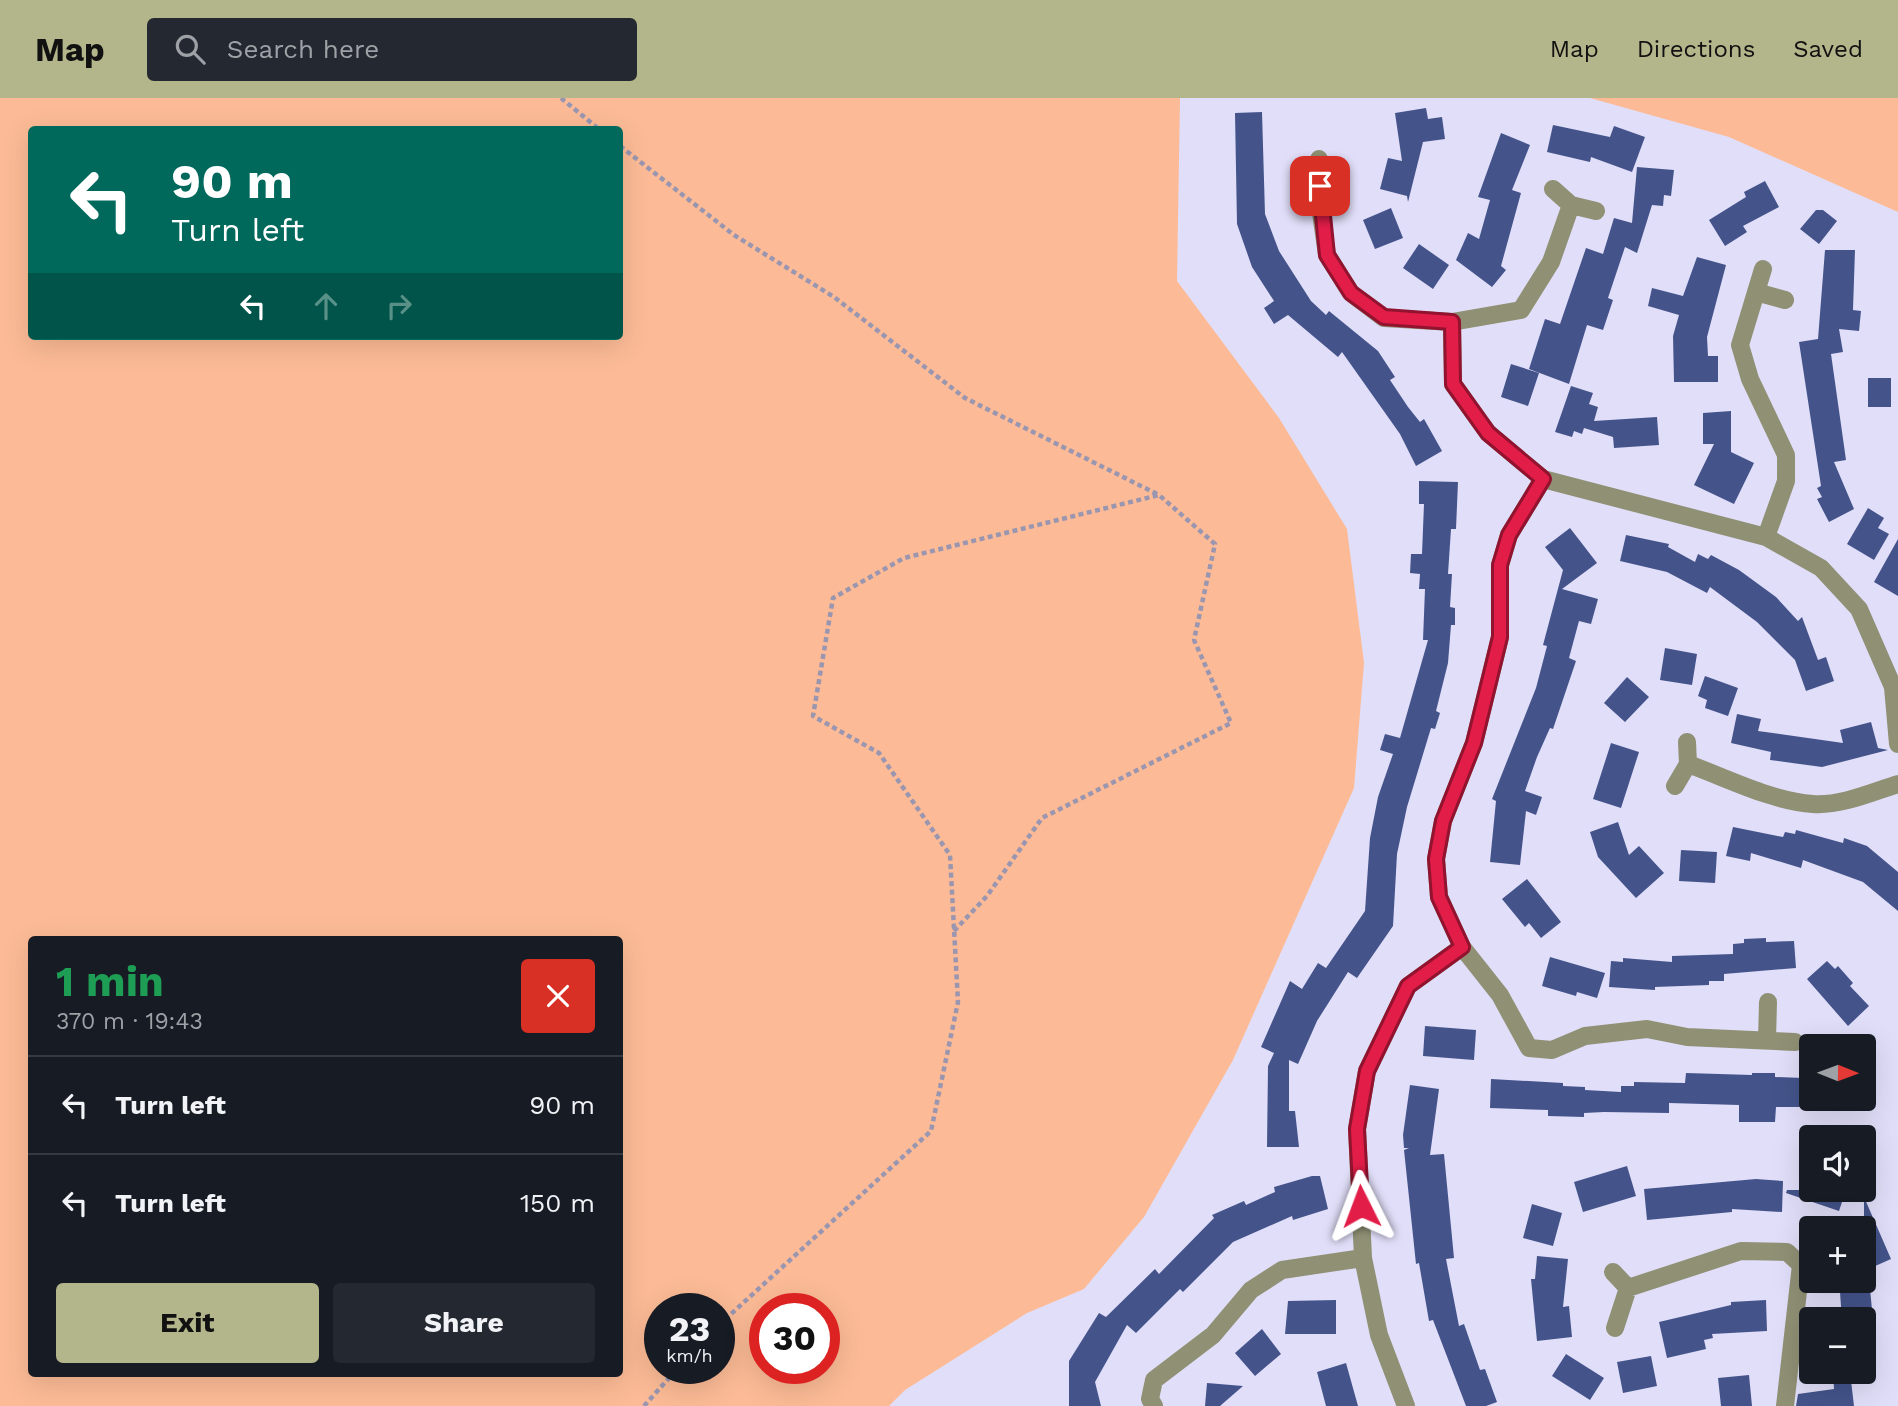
<!DOCTYPE html>
<html lang="en">
<head>
<meta charset="utf-8">
<style>
	body { margin:0; font-family:"Work Sans",sans-serif; background:#242831; color:#f1f3f6; height:100vh; display:flex; flex-direction:column; font-size:26px; white-space:nowrap }
	* { box-sizing:border-box; margin:0 }
	p { font-size:23px; color:#9ea1a6 }
	.icon { flex:none; width:38px; height:38px; fill:none; stroke:currentColor; stroke-width:2; stroke-linecap:round; stroke-linejoin:round }
	.map { position:relative; flex:1; overflow:hidden }
	.details { position:absolute; left:28px; top:838px; width:595px; height:441px; display:flex; flex-direction:column; background:#171b24; border-radius:7px; box-shadow:0 7px 28px #0002 }
	.details>* { flex:none }
	.hud { position:absolute; left:28px; top:28px; width:595px; height:214px; border-radius:7px; box-shadow:0 7px 28px #0002; background:#00695c; color:#fff; overflow:hidden }
	.needle { width:46px; rotate:91deg }
	.fabs { position:absolute; left:1799px; top:936px; display:grid; gap:14px }
	.fabs a { display:grid; place-items:center; width:77px; height:77px; border-radius:7px; background:#171b24; box-shadow:0 7px 28px #0002; font-size:35px }
	.speed { position:absolute; left:644px; top:1195px; display:flex; gap:14px; font-size:35px; font-weight:700; text-align:center }
	.speed>* { display:grid; place-content:center; width:91px; height:91px; border-radius:50%; background:#171b24; box-shadow:0 7px 28px #0002; line-height:1 }
	.speed small { font-size:18px; font-weight:400 }
	.speed .limit { border:10px solid #d22; background:#fff; color:#111 }
	.pin { position:absolute; display:grid; place-items:center; width:60px; height:60px; color:#fff; margin:-30px; border-radius:14px; box-shadow:0 4px 10px #0006 }
	.me { position:absolute; width:77px; margin:-38px; rotate:357deg; stroke-linejoin:round; filter:drop-shadow(0 0 5px #0008) }
	.turn { display:flex; align-items:center; gap:24px; height:147px; padding:0 28px; font-size:32px }
	.turn .icon { width:91px; height:91px; stroke-width:2.5 }
	.turn b { display:block; font-size:49px; line-height:60px }
	.lanes { display:flex; align-items:center; height:66px; padding:0 28px; background:#0003; justify-content:center; gap:35px; direction:ltr }
	.lanes .off { opacity:.35 }
	.round { display:grid; place-items:center; flex:none; width:74px; height:74px; border-radius:7px; background:#242831 }
	.head { display:flex; align-items:center; justify-content:space-between; height:119px; padding:0 28px }
	h1 { font-size:42px; font-weight:700; line-height:52px; color:#1e9e55 }
	.primary-button { display:flex; gap:14px; margin-top:auto; padding:14px 28px }
	.primary-button a { flex:1; height:80px; border-radius:7px; background:#b3b58a; color:#111; font-size:28px; font-weight:700; line-height:80px; text-align:center }
	.primary-button a+a { background:#242831; color:#f1f3f6 }
	ul { padding:0; list-style:none }
	li { display:flex; align-items:center; gap:21px; height:98px; padding:0 28px; border-top:2px solid #363941 }
	li div { flex:1 }
	li b { display:block; font-size:26px }
	li em { font-style:normal }
	header { display:flex; align-items:center; gap:42px; box-sizing:border-box; height:98px; padding:0 35px; background:#b3b58a; color:#111 }
	header strong { font-size:33px }
	nav { display:flex; gap:38px; margin-inline-start:auto; font-size:24px }
	.search { width:490px; height:63px; background:#242831; display:flex; align-items:center; gap:18px; box-sizing:border-box; padding:0 24px; border-radius:7px; color:#9ea1a6; font-size:26px }
	.map>svg:first-child { display:block }
	.green { fill:#fcbb96; fill-rule:evenodd }
	.building { fill:#44548b }
	.lines { fill:none; stroke-linecap:round; stroke-linejoin:round }
	.path { stroke:#9a96b0; stroke-width:4.5; stroke-dasharray:5 3.5; stroke-linecap:butt }
	.minor { stroke:#8f9074; stroke-width:18 }
	.route-casing { stroke:#92132f; stroke-width:18 }
	.route { stroke:#e11d48; stroke-width:12 }
</style>
</head>
<body>
<header>
<strong>Map</strong>
<div class="search"><svg class="icon" aria-label="search" viewBox="0 0 24 24"><circle cx="10" cy="10" r="6"/><path d="M15 15l6 6"/></svg>Search here</div>
<nav><a>Map</a><a>Directions</a><a>Saved</a></nav>
</header>
<div class="map">
<svg width="1898" height="1308" viewBox="0 0 1898 1308">
	<rect width="100%" height="100%" fill="#e1def9"/>
	<path class="green" d="M 0,0 L 1180,0 L 1177,183 L 1279,320 L 1347,431 L 1364,565 L 1354,690 L 1233,962 L 1144,1119 L 1084,1191 L 1027,1215 L 905,1292 L 889,1308 L 0,1308 ZM 32,32 L 620,32 L 620,238 L 32,238 ZM 32,842 L 620,842 L 620,1276 L 32,1276 ZM 719,1211 L 719,1270 L 660,1270 L 660,1211 ZM 765,1211 L 824,1211 L 824,1270 L 765,1270 Z
		M 1590,0 L 1898,0 L 1898,114 L 1729,39 Z"/>
	<path class="building" d="M 1426,10 L 1428,21 L 1442,19 L 1445,41 L 1423,44 L 1408,104 L 1407,98 L 1380,91 L 1388,60 L 1402,63 L 1395,15 Z
		M 1262,14 L 1265,116 L 1279,153 L 1311,203 L 1326,217 L 1329,213 L 1378,253 L 1395,279 L 1390,282 L 1408,309 L 1420,324 L 1424,321 L 1442,353 L 1416,368 L 1400,336 L 1342,254 L 1338,259 L 1288,217 L 1274,226 L 1264,210 L 1274,203 L 1252,169 L 1237,126 L 1235,15 Z
		M 1553,27 L 1610,39 L 1614,28 L 1645,39 L 1632,74 L 1591,59 L 1590,64 L 1547,54 Z
		M 1501,35 L 1530,47 L 1512,92 L 1521,95 L 1501,168 L 1506,172 L 1492,189 L 1456,162 L 1468,135 L 1479,141 L 1490,102 L 1478,99 Z
		M 1637,69 L 1674,72 L 1671,98 L 1664,97 L 1663,108 L 1652,107 L 1637,155 L 1625,149 L 1608,200 L 1613,202 L 1603,232 L 1587,227 L 1569,286 L 1529,271 L 1545,221 L 1560,226 L 1586,150 L 1603,156 L 1614,120 L 1632,125 Z
		M 1765,83 L 1779,109 L 1743,128 L 1747,134 L 1725,148 L 1709,122 L 1746,99 L 1744,94 Z
		M 1391,110 L 1403,140 L 1375,151 L 1363,122 Z
		M 1816,112 L 1823,112 L 1837,123 L 1819,146 L 1800,131 Z
		M 1419,146 L 1449,167 L 1433,191 L 1403,170 Z
		M 1825,152 L 1855,152 L 1853,212 L 1861,213 L 1859,233 L 1839,231 L 1843,254 L 1831,256 L 1846,362 L 1834,364 L 1854,411 L 1829,424 L 1817,401 L 1822,399 L 1817,390 L 1821,388 L 1799,244 L 1818,241 Z
		M 1697,159 L 1726,167 L 1707,239 L 1708,258 L 1718,258 L 1718,284 L 1674,284 L 1673,238 L 1679,217 L 1648,208 L 1652,190 L 1683,198 Z
		M 1511,266 L 1539,275 L 1528,308 L 1501,299 Z
		M 1868,280 L 1891,280 L 1891,309 L 1868,309 Z
		M 1571,288 L 1593,295 L 1589,306 L 1598,309 L 1594,323 L 1657,319 L 1659,347 L 1614,350 L 1613,339 L 1584,330 L 1582,336 L 1574,333 L 1572,339 L 1555,334 Z
		M 1731,313 L 1731,354 L 1754,365 L 1734,406 L 1694,387 L 1714,346 L 1703,346 L 1703,315 Z
		M 1419,383 L 1458,384 L 1456,431 L 1451,431 L 1448,476 L 1452,476 L 1450,509 L 1455,510 L 1455,527 L 1451,527 L 1448,565 L 1436,613 L 1440,615 L 1435,631 L 1431,630 L 1407,709 L 1397,756 L 1393,828 L 1357,880 L 1348,874 L 1317,923 L 1298,966 L 1289,962 L 1289,1013 L 1295,1013 L 1299,1049 L 1267,1049 L 1268,968 L 1274,955 L 1261,949 L 1290,883 L 1302,891 L 1318,865 L 1326,870 L 1365,813 L 1370,740 L 1378,699 L 1393,656 L 1380,652 L 1385,636 L 1400,640 L 1428,542 L 1423,542 L 1425,491 L 1419,491 L 1420,476 L 1410,475 L 1411,456 L 1422,456 L 1424,406 L 1419,406 Z
		M 1868,410 L 1884,420 L 1878,430 L 1889,436 L 1874,462 L 1847,446 Z
		M 1570,430 L 1597,465 L 1562,491 L 1598,501 L 1591,526 L 1579,523 L 1569,560 L 1576,563 L 1553,631 L 1550,630 L 1537,659 L 1525,693 L 1542,699 L 1536,717 L 1526,713 L 1520,767 L 1490,764 L 1496,703 L 1492,701 L 1536,590 L 1547,548 L 1543,547 L 1563,472 L 1545,449 Z
		M 1626,437 L 1669,446 L 1668,449 L 1695,464 L 1698,456 L 1708,461 L 1711,457 L 1739,472 L 1776,499 L 1798,523 L 1802,519 L 1818,562 L 1826,559 L 1834,583 L 1806,593 L 1795,562 L 1757,524 L 1710,489 L 1707,495 L 1667,474 L 1620,463 Z
		M 1898,441 L 1898,498 L 1874,484 Z
		M 1665,550 L 1697,556 L 1692,587 L 1660,582 Z
		M 1705,578 L 1738,590 L 1728,618 L 1705,610 L 1707,602 L 1698,598 Z
		M 1627,579 L 1649,599 L 1625,624 L 1604,605 Z
		M 1737,616 L 1761,621 L 1758,633 L 1843,645 L 1840,632 L 1871,624 L 1878,650 L 1888,652 L 1822,669 L 1770,662 L 1771,654 L 1731,645 Z
		M 1611,645 L 1639,654 L 1621,710 L 1593,701 Z
		M 1618,724 L 1629,757 L 1639,748 L 1664,775 L 1636,800 L 1598,759 L 1590,734 Z
		M 1733,729 L 1783,739 L 1785,734 L 1795,736 L 1796,732 L 1843,745 L 1844,740 L 1867,748 L 1898,774 L 1898,813 L 1863,784 L 1803,762 L 1801,770 L 1751,755 L 1750,763 L 1726,758 Z
		M 1681,752 L 1717,754 L 1715,785 L 1679,783 Z
		M 1527,781 L 1561,824 L 1541,840 L 1529,825 L 1525,829 L 1502,801 Z
		M 1766,840 L 1766,844 L 1794,843 L 1796,870 L 1724,876 L 1724,883 L 1709,883 L 1709,887 L 1655,889 L 1655,892 L 1609,889 L 1611,863 L 1623,864 L 1623,860 L 1672,864 L 1672,858 L 1733,856 L 1733,846 L 1744,845 L 1744,841 Z
		M 1550,859 L 1605,875 L 1597,900 L 1577,894 L 1576,898 L 1542,888 Z
		M 1827,863 L 1835,871 L 1838,868 L 1853,885 L 1850,888 L 1869,908 L 1848,928 L 1807,881 Z
		M 1425,928 L 1476,932 L 1474,962 L 1423,958 Z
		M 1686,975 L 1752,977 L 1752,975 L 1775,975 L 1775,979 L 1803,980 L 1802,1009 L 1776,1009 L 1775,1024 L 1739,1024 L 1739,1007 L 1669,1005 L 1669,1015 L 1604,1014 L 1584,1015 L 1584,1019 L 1548,1018 L 1548,1012 L 1490,1010 L 1491,981 L 1563,985 L 1563,988 L 1585,989 L 1585,992 L 1621,994 L 1621,988 L 1634,988 L 1634,984 L 1685,985 Z
		M 1410,987 L 1439,991 L 1430,1057 L 1444,1056 L 1454,1160 L 1446,1161 L 1459,1228 L 1464,1226 L 1480,1272 L 1485,1271 L 1497,1304 L 1486,1308 L 1466,1308 L 1433,1222 L 1429,1223 L 1419,1165 L 1416,1166 L 1404,1052 L 1409,1050 L 1404,1050 L 1403,1037 Z
		M 1627,1068 L 1636,1098 L 1583,1114 L 1574,1084 Z
		M 1312,1078 L 1320,1078 L 1328,1111 L 1293,1122 L 1292,1118 L 1233,1144 L 1183,1194 L 1180,1191 L 1136,1235 L 1127,1227 L 1095,1284 L 1101,1308 L 1069,1308 L 1069,1263 L 1099,1215 L 1106,1219 L 1155,1171 L 1159,1176 L 1214,1120 L 1212,1117 L 1244,1103 L 1246,1107 L 1275,1094 L 1274,1089 Z
		M 1756,1081 L 1783,1083 L 1782,1114 L 1732,1111 L 1732,1114 L 1647,1122 L 1644,1091 Z
		M 1787,1092 L 1846,1092 L 1839,1113 L 1786,1095 Z
		M 1864,1099 L 1891,1161 L 1864,1173 Z
		M 1532,1106 L 1562,1115 L 1553,1148 L 1523,1140 Z
		M 1537,1158 L 1568,1161 L 1563,1209 L 1569,1208 L 1572,1239 L 1537,1243 L 1531,1181 L 1535,1181 Z
		M 1870,1191 L 1873,1222 L 1842,1222 L 1840,1194 Z
		M 1336,1202 L 1336,1236 L 1285,1236 L 1288,1203 Z
		M 1766,1202 L 1767,1233 L 1712,1236 L 1713,1240 L 1704,1242 L 1706,1251 L 1667,1260 L 1659,1224 L 1731,1207 L 1731,1204 Z
		M 1262,1231 L 1281,1256 L 1255,1278 L 1235,1255 Z
		M 1566,1256 L 1604,1280 L 1590,1302 L 1552,1278 Z
		M 1651,1258 L 1657,1288 L 1623,1295 L 1617,1264 Z
		M 1346,1265 L 1358,1308 L 1326,1308 L 1317,1274 Z
		M 1833,1274 L 1850,1274 L 1854,1308 L 1796,1308 L 1798,1296 L 1834,1291 Z
		M 1749,1277 L 1752,1308 L 1721,1308 L 1718,1280 Z
		M 1207,1285 L 1243,1288 L 1220,1308 L 1205,1308 Z"/>
	<g class="lines">
		<path class="path" d="M 561,0 L 600,32
			M 620,48 L 734,137 L 834,199 L 965,300 L 1159,397 L 904,460 L 833,500 L 813,618 L 879,655 L 950,757 L 958,904 L 931,1033 L 719,1227
			M 954,833 L 987,798 L 1042,720 L 1231,625 L 1194,542 L 1215,446 L 1159,397
			M 644,1308 L 678,1270"/>
		<path class="minor" d="M 1319,61 L 1321,115 L 1327,157 L 1351,195 L 1384,220 L 1452,224 L 1521,212 L 1551,164 L 1571,107
			M 1553,91 L 1571,107 L 1596,113
			M 1763,171 L 1740,247 L 1750,281 L 1786,357 L 1786,383 L 1766,439
			M 1756,194 L 1785,202
			M 1452,224 L 1453,286 L 1488,335 L 1543,381 L 1766,439 L 1821,470 L 1859,511 L 1893,589 L 1898,646
			M 1543,381 L 1509,437 L 1500,467 L 1500,539 L 1474,645 L 1443,723 L 1436,761 L 1439,799 L 1462,849 L 1500,897 L 1529,950 L 1552,952 L 1585,938 L 1647,931 L 1687,939 L 1795,944
			M 1688,666 C 1727,680 1771,703 1813,706 C 1841,708 1872,694 1898,686
			M 1675,688 L 1688,666 L 1687,644
			M 1767,942 L 1768,904
			M 1613,1174 L 1628,1190 L 1615,1230
			M 1628,1190 L 1741,1153 L 1787,1154 L 1801,1167 L 1785,1308
			M 1154,1308 L 1150,1301 L 1154,1282 L 1213,1237 L 1251,1192 L 1282,1172 L 1363,1160
			M 1406,1308 L 1379,1237 L 1363,1160 L 1357,1031 L 1367,973 L 1408,888 L 1462,849"/>
	</g>
	<g class="lines">
		<defs>
			<path id="route" d="M 1320,88 L 1327,157 L 1351,195 L 1384,219 L 1452,224 L 1453,286 L 1488,335 L 1543,381 L 1509,437 L 1500,467 L 1500,539 L 1474,645 L 1443,723 L 1436,761 L 1439,799 L 1462,849 L 1408,888 L 1367,973 L 1357,1031 L 1361,1108"/>
		</defs>
		<use href="#route" class="route-casing"/>
		<use href="#route" class="route"/>
	</g>
</svg>
<div class="fabs">
<a><svg class="needle" viewBox="-14 -14 28 28"><path d="M0-13l5 13h-10z" fill="#e53935"/><path d="M0 13l5-13h-10z" fill="#9ea1a6"/></svg></a>
<a><svg class="icon" aria-label="sound" viewBox="0 0 24 24"><path d="M4 9h4l5-4v14l-5-4H4zM17 9q2 3 0 6"/></svg></a>
<a>+</a>
<a>−</a>
</div>
<div class="speed"><div>23<small>km/h</small></div><div class="limit">30</div></div>
<div class="pin" style="left:1320px;top:88px;background:#d93025"><svg class="icon" aria-label="arrive" viewBox="0 0 24 24"><path d="M6 21V4h12l-3 4 3 4H6"/></svg></div>
<svg class="me" style="left:1361px;top:1108px" viewBox="-20 -20 40 40"><path d="M0-17L14 15 0 8-14 15z" fill="#e11d48" stroke="#fff" stroke-width="4"/></svg>
<div class="hud">
<div class="turn"><svg class="icon" aria-label="left" viewBox="0 0 24 24"><path d="M17 20v-9H6M10 6l-5 5 5 5"/></svg><div><b>90 m</b>Turn left</div></div>
<div class="lanes"><svg class="icon" aria-label="left" viewBox="0 0 24 24"><path d="M17 20v-9H6M10 6l-5 5 5 5"/></svg><svg class="icon off" aria-label="ahead" viewBox="0 0 24 24"><path d="M12 20V5M6 11l6-6 6 6"/></svg><svg class="icon off" aria-label="right" viewBox="0 0 24 24"><path d="M7 20v-9h11M14 6l5 5-5 5"/></svg></div>
</div>
<section class="details">
<div class="head"><div><h1>1 min</h1><p>370 m · 19:43</p></div><a class="round" style="background:#d93025;color:#fff"><svg class="icon" aria-label="close" viewBox="0 0 24 24"><path d="M6 6l12 12M18 6L6 18"/></svg></a></div>
<ul>
<li><svg class="icon" aria-label="left" viewBox="0 0 24 24"><path d="M17 20v-9H6M10 6l-5 5 5 5"/></svg><div><b>Turn left</b></div><em>90 m</em></li>
<li><svg class="icon" aria-label="left" viewBox="0 0 24 24"><path d="M17 20v-9H6M10 6l-5 5 5 5"/></svg><div><b>Turn left</b></div><em>150 m</em></li>
</ul>
<div class="primary-button"><a>Exit</a><a>Share</a></div>
</section>
</div>
</body>
</html>
